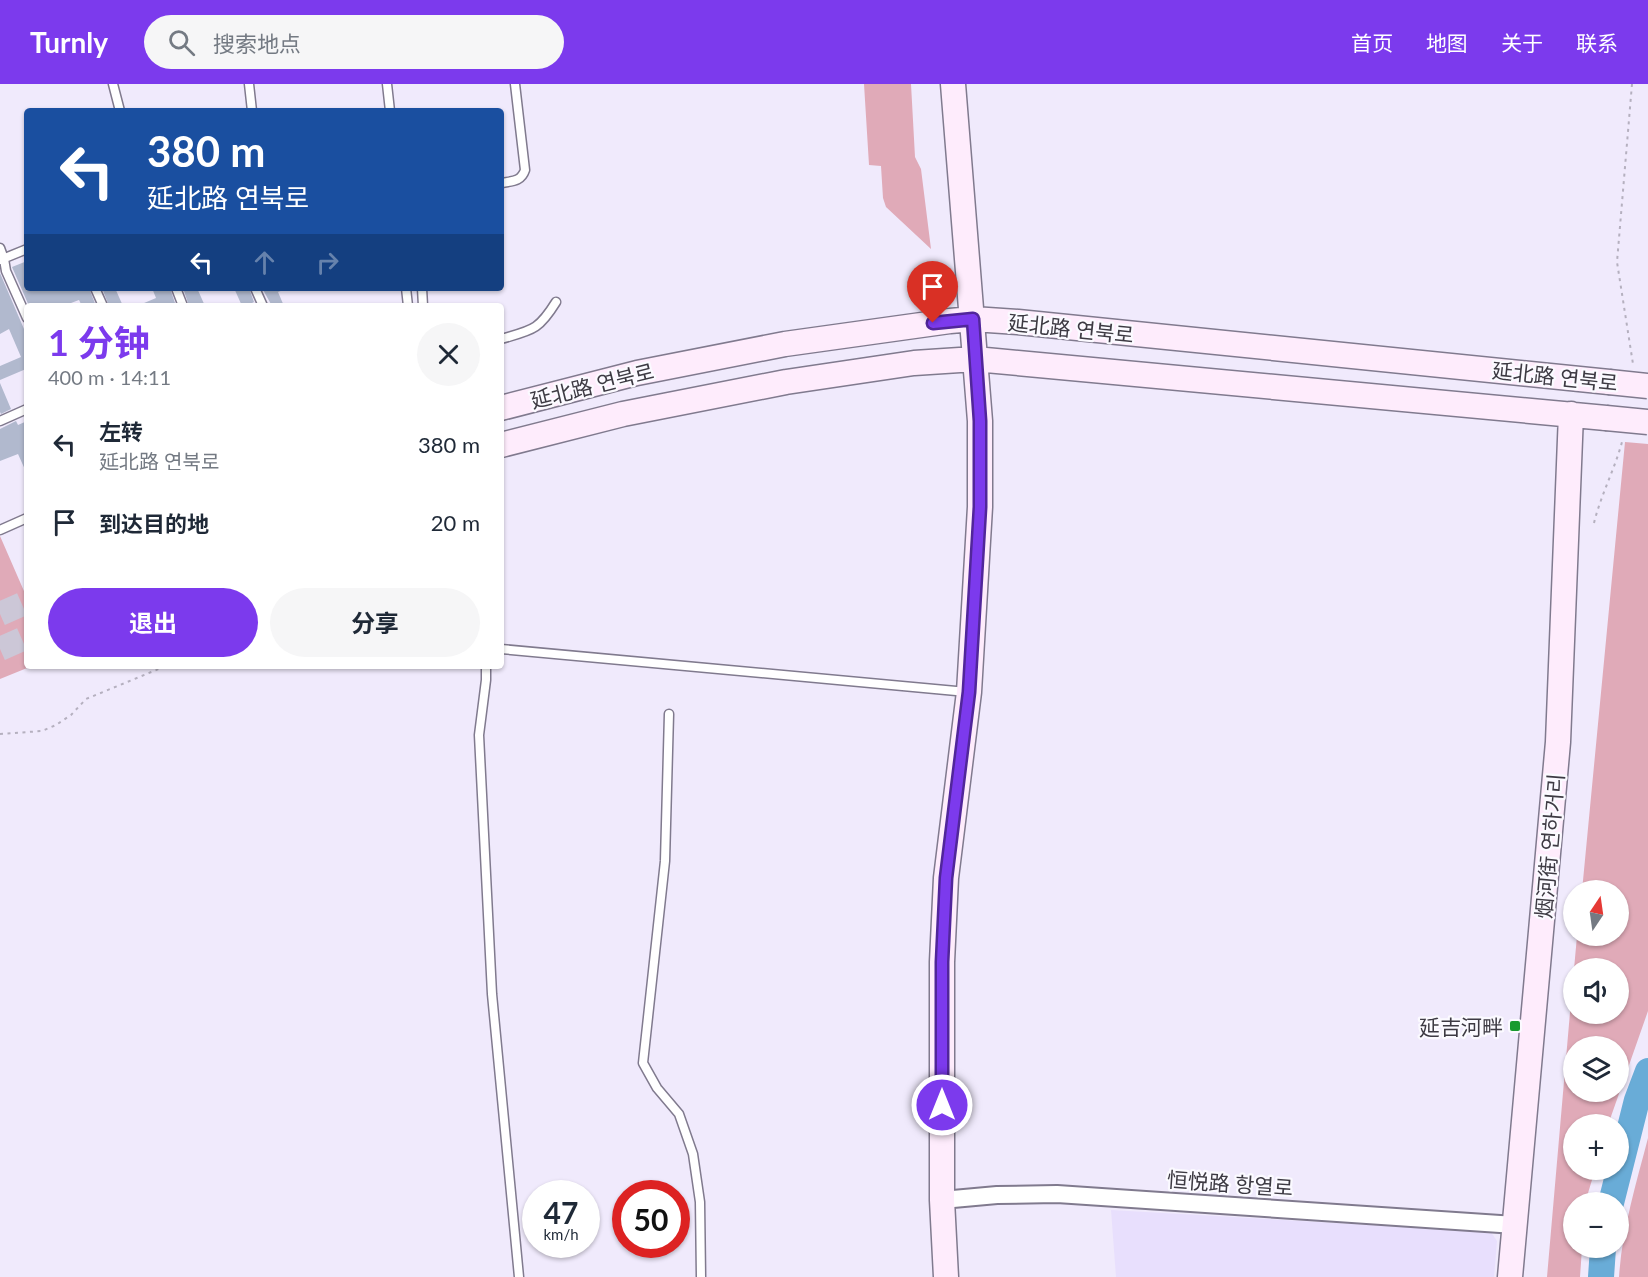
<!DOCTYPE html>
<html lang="zh">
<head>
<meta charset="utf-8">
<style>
	body { margin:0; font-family:Lato,"Noto Sans SC","Noto Sans KR",sans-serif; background:#f6f6f7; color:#1f2937; height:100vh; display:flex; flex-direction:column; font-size:22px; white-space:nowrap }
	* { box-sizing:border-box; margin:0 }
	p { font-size:20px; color:#747a83 }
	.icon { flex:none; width:33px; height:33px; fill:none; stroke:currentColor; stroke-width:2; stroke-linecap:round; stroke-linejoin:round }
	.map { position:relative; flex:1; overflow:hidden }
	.side { position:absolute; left:24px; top:219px; width:480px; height:366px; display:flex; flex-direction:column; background:#fff; border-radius:6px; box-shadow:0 2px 4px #0004 }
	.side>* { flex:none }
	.banner { position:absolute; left:24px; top:24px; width:480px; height:183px; border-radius:6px; box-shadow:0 2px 4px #0004; background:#1a4fa0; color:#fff; overflow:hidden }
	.needle { width:39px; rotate:13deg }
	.controls { position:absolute; left:1563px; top:796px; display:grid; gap:12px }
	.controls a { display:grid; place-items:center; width:66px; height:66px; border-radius:50%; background:#fff; box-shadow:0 2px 4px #0004; font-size:30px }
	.speed { position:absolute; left:522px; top:1096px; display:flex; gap:12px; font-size:30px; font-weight:700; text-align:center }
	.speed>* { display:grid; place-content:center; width:78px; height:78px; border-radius:50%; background:#fff; box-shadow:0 2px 4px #0004; line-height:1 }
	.speed small { font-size:15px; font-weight:400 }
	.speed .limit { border:9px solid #d22; background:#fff; color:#111 }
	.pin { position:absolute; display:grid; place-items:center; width:51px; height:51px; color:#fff; margin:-62px -26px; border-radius:50% 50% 50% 0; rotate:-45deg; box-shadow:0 0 6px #0007 }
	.pin .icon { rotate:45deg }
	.me { position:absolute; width:66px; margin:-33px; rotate:0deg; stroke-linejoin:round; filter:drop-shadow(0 0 4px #0008) }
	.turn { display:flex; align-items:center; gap:21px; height:126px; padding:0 24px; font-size:27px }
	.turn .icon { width:78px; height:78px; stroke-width:2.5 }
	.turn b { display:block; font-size:42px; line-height:51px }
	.lanes { display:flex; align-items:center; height:57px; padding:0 24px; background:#0003; justify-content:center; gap:30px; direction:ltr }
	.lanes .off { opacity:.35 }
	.round { display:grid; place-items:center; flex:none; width:63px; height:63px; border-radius:32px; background:#f6f6f7 }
	.head { display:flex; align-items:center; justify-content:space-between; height:102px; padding:0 24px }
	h1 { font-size:36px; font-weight:700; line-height:45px; color:#7c3aed }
	.cta { display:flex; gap:12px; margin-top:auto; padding:12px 24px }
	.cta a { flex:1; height:69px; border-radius:36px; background:#7c3aed; color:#fff; font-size:24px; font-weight:700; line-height:69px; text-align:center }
	.cta a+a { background:#f6f6f7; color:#1f2937 }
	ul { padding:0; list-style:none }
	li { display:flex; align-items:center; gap:18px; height:78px; padding:0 24px }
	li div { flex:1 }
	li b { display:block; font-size:22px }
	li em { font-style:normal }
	header { display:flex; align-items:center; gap:36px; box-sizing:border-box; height:84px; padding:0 30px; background:#7c3aed; color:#fff }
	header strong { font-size:28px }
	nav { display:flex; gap:33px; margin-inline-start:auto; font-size:21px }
	.search { width:420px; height:54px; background:#f6f6f7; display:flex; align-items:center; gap:15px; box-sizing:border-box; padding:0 21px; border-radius:33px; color:#747a83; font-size:22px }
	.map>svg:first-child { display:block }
	.built { fill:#e8dffd }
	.green { fill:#e0aab8; fill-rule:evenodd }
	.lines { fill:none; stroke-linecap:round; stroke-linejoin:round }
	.river { stroke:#69acd7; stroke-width:26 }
	.building { fill:#b1b9ce }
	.secondary-tunnel { stroke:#ccc7d7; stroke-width:24; stroke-dasharray:24 12; stroke-linecap:butt }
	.lane-casing { stroke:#807a8e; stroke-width:11 }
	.street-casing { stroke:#807a8e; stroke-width:20 }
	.secondary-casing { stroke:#807a8e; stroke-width:27 }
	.path { stroke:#b5b0bf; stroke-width:2; stroke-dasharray:3 4.5; stroke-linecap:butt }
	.lane { stroke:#fff; stroke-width:8 }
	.street { stroke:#fff; stroke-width:16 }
	.secondary { stroke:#feecfc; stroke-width:24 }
	.secondary-bridge-casing { stroke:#807a8e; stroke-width:27; stroke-linecap:butt }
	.secondary-bridge { stroke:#feecfc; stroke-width:24 }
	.route-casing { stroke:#51269a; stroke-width:15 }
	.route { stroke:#7c3aed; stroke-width:10 }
	.poi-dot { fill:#189a2f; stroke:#fbfaff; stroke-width:2 }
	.labels { text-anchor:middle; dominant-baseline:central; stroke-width:4.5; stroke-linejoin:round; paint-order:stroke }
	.street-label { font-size:21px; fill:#3d3a43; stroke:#fbfaff }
	.poi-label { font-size:21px; fill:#3d3a43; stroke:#fbfaff; text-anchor:end }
</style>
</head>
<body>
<header>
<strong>Turnly</strong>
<div class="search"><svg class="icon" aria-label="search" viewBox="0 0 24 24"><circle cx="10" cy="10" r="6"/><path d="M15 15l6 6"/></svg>搜索地点</div>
<nav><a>首页</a><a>地图</a><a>关于</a><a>联系</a></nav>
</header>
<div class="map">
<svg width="1648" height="1193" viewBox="0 0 1648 1193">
	<rect width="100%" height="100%" fill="#f0eafc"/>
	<path class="built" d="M 1111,1126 L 1491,1148 L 1497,1157 L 1494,1193 L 1116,1193 Z"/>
	<path class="green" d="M 864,0 L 911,0 L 915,73 L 921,85 L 931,165 L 886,123 L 883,114 L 881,82 L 869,81 Z
		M 1625,358 L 1648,360 L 1648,927 L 1608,1041 L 1574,1041 L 1574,1086 L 1595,1086 L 1585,1119 L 1574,1119 L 1574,1164 L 1582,1164 L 1580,1193 L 1547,1193 L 1573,894 L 1574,930 L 1618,930 L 1618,885 L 1574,885 L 1577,852 L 1618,852 L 1618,807 L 1582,807 ZM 1574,963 L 1618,963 L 1618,1008 L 1574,1008 Z
		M 0,452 L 27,514 L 27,582 L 32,582 L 0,595 Z
		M 1648,1054 L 1648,1193 L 1619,1193 C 1622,1146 1636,1100 1648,1054 Z"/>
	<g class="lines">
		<path class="river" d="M 1611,1119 L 1637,1016 L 1648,987
			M 1601,1193 L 1603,1164"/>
	</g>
	<path class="building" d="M 27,177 L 27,204 L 89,204 L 96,222 L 82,222 L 79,216 L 63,222 L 29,222 L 12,183 Z
		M 0,189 L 27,252 L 27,287 L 26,285 L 0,296 L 0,282 L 21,273 L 9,245 L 0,250 Z
		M 102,204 L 115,204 L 123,222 L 109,222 Z
		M 152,204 L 170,204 L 176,222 L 137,222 L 156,214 Z
		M 183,204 L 197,204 L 205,222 L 189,222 Z
		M 234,204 L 249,204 L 254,218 L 246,222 L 242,222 Z
		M 262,204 L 288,204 L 278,208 L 284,222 L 272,222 Z
		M 0,299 L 11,325 L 1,330 L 0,328 Z
		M 16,337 L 18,341 L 27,337 L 27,390 L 18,370 L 0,377 L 0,345 Z"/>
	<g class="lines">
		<path class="secondary-tunnel" d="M 0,530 L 27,518
			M 0,565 L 27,553"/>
		<defs>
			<path id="lane" d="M 113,0 L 120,27
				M 249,0 L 252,27
				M 387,0 L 390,27
				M 501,99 C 512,97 521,98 525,86 L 515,0
				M 0,164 L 4,175 L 6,187 L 27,234
				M 0,176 L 27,165
				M 95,204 L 103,222
				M 176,204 L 183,222
				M 255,204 L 263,222
				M 406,204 L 408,222
				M 422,204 L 423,222
				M 501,255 C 532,246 538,247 556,218
				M 0,337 L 27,325
				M 0,446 L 27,434
				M 501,565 L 967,608
				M 486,582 L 486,596 L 479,651 L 492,910 L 519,1193
				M 669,630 L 665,777 L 643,979 L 657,1004 L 679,1030 L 693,1070 L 700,1118 L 701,1193"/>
			<path id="street" d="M 942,1116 L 997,1111 L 1057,1110 L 1515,1141"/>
			<path id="secondary" d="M 501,324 L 637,289 L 785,260 L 950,237 L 973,235 L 1018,238 L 1609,298
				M 501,361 L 623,330 L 786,298 L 914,279 L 975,275 L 1606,334
				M 946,1193 L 942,1116 L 942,878 L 946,794 L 969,608 L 980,423 L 980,337 L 953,0
				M 1510,1193 L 1558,658 L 1571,330"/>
		</defs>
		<use href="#lane" class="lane-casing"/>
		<use href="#street" class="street-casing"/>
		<use href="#secondary" class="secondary-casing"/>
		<path class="path" d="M 1632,0 L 1617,178 L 1633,280
			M 1594,439 C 1601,410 1616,383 1623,354
			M 0,650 L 42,647 L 56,641 L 71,631 L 86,615 L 166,582"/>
		<use href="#lane" class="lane"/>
		<use href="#street" class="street"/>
		<use href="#secondary" class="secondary"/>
		<defs>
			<path id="secondary-bridge" d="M 1609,298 L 1648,302
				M 1606,334 L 1648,338"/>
		</defs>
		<use href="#secondary-bridge" class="secondary-bridge-casing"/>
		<use href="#secondary-bridge" class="secondary-bridge"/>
	</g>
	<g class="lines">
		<defs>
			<path id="route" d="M 933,239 L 973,235 L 980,337 L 980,423 L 969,608 L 946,794 L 942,878 L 942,1021"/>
		</defs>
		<use href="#route" class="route-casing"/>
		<use href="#route" class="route"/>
	</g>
	<rect class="poi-dot" x="1509" y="936" width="12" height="12" rx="3"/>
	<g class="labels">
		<g class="street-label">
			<text transform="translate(1071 244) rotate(6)">延北路 연북로</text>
			<text transform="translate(1555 292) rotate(6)">延北路 연북로</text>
			<text transform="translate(592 301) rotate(-14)">延北路 연북로</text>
			<text transform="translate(1549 762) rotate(-85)">烟河街 연하거리</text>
			<text transform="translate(1230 1099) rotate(4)">恒悦路 항열로</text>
		</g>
		<g class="poi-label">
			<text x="1503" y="942">延吉河畔</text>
		</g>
	</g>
</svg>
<div class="controls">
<a><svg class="needle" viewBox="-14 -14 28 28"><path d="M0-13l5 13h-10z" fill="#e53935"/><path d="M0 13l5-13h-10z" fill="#747a83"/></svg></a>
<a><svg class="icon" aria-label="sound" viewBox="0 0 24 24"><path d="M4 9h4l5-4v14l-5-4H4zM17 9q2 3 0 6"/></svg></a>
<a><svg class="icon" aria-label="layers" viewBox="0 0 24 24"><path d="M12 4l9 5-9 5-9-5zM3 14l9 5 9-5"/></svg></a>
<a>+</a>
<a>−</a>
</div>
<div class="speed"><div>47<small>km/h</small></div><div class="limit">50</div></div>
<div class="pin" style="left:933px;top:239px;background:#d93025"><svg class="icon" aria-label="arrive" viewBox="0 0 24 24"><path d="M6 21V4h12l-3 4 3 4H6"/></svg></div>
<svg class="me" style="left:942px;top:1021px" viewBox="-20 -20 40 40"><circle r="17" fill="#7c3aed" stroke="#fff" stroke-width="3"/><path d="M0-11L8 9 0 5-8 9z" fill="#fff"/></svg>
<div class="banner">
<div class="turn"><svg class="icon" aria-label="left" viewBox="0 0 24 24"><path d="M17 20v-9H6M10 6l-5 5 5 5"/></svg><div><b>380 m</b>延北路 연북로</div></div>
<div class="lanes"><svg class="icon" aria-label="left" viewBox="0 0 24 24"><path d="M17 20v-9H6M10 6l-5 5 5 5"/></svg><svg class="icon off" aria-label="ahead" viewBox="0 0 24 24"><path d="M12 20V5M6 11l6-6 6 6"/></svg><svg class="icon off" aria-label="right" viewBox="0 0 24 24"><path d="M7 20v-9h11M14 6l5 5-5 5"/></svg></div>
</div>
<section class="side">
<div class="head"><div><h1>1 分钟</h1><p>400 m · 14:11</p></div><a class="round"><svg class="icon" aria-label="close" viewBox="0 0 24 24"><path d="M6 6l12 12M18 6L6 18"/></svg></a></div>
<ul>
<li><svg class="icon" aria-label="left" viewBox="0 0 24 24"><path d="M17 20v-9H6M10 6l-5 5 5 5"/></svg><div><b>左转</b><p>延北路 연북로</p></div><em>380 m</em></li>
<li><svg class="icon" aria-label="arrive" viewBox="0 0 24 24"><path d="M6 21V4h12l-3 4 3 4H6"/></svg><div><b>到达目的地</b></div><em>20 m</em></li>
</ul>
<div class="cta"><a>退出</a><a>分享</a></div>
</section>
</div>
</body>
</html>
